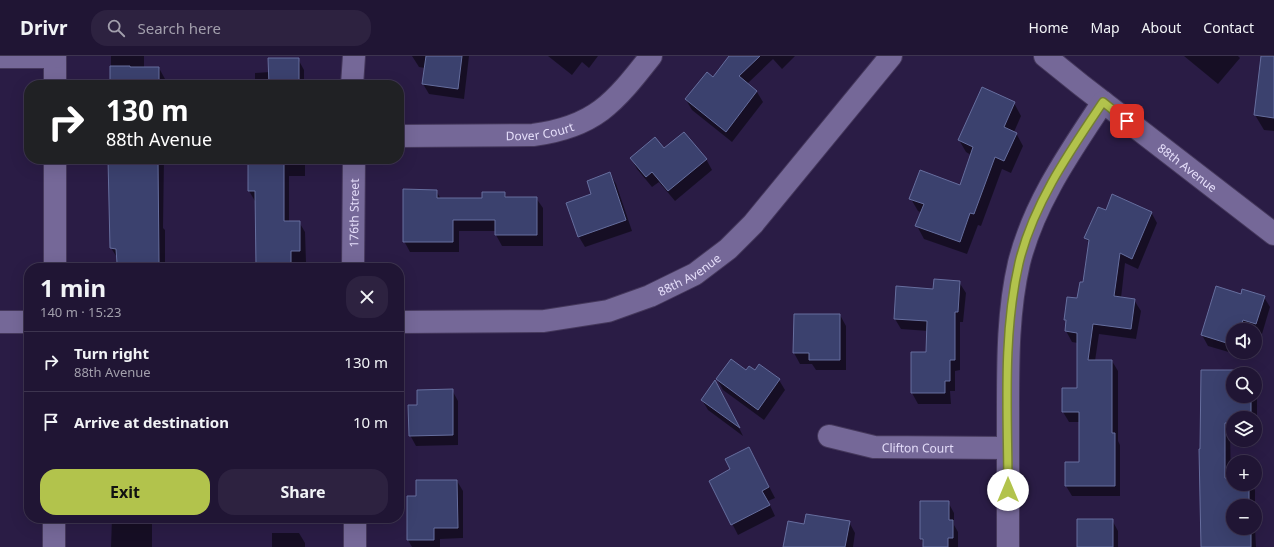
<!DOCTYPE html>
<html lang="en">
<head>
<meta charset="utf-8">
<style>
	body { margin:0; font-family:"Noto Sans",sans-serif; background:#2d2240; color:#f1f3f6; height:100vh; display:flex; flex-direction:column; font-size:15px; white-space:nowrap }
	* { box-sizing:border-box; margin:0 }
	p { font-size:13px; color:#a29fac }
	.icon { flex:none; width:22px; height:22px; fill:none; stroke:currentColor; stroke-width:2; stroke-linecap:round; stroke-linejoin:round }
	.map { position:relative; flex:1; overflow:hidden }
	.drawer { position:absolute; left:24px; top:207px; width:380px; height:260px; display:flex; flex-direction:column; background:#201534; border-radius:16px; box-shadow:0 4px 16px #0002,0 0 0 1px #3d344f }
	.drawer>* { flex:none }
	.guide { position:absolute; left:24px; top:24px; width:380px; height:84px; border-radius:16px; box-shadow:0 4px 16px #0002,0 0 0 1px #3d344f; background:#202124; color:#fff; overflow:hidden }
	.fabs { position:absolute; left:1226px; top:267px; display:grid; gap:8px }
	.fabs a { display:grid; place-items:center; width:36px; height:36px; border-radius:50%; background:#201534; box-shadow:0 4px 16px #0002,0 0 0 1px #3d344f; font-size:20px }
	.pin { position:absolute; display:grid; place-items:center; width:34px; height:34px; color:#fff; margin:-17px; border-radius:8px; box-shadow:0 2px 6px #0006 }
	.me { position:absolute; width:44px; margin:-22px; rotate:0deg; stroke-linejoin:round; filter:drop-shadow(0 0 3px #0008) }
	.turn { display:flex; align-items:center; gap:14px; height:84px; padding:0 16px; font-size:18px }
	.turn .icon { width:52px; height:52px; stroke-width:2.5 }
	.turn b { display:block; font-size:28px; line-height:34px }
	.round { display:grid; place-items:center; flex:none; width:42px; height:42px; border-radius:16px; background:#2d2240 }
	.head { display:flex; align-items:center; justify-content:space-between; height:68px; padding:0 16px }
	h1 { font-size:24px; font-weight:700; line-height:30px }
	.button { display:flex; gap:8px; margin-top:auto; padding:8px 16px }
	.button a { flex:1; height:46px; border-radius:16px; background:#b2c34c; color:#111; font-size:16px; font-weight:700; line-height:46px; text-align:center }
	.button a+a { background:#2d2240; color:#f1f3f6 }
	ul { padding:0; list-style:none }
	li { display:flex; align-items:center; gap:12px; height:60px; padding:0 16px; border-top:1px solid #3d344f }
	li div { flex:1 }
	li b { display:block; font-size:15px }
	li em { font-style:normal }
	header { display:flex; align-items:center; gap:24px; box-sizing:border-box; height:56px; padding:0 20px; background:#201534; border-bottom:1px solid #3d344f }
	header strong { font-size:19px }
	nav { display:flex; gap:22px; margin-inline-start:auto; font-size:14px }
	.search { width:280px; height:36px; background:#2d2240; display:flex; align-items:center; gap:10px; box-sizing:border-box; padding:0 14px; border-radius:16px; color:#a29fac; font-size:15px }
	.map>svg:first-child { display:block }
	.shadow { fill:#0007 }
	.building { fill:#3b416e; stroke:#666e9e }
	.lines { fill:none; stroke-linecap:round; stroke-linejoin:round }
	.minor-casing { stroke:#45385c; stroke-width:24 }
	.minor { stroke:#756898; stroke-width:22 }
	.route-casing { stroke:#747f31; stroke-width:10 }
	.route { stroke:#b2c34c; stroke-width:7 }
	.labels { text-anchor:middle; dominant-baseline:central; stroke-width:4; stroke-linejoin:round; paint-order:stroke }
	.street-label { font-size:12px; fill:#e5defa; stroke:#2a1c45 }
</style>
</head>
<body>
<header>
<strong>Drivr</strong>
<div class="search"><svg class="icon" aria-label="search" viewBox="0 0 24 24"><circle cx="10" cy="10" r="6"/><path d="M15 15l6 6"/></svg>Search here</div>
<nav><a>Home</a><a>Map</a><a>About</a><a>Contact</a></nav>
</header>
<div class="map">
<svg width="1274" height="491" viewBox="0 0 1274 491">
	<rect width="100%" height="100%" fill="#2a1c45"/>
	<path class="shadow" d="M 111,0 L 144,0 L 144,12 L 159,12 L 165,23 L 165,29 L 111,29 Z
		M 412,0 L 469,0 L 464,43 L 429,38 L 423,28 L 425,12 L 419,11 Z
		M 548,0 L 598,0 L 589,12 L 582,6 L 572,19 Z
		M 731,0 L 795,0 L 782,13 L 773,3 L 747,28 L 757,36 L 763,46 L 732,86 L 692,54 L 686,44 L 713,22 Z
		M 1184,0 L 1238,0 L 1240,2 L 1218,28 Z
		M 298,3 L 304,14 L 304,29 L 255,29 L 255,17 L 270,16 Z
		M 1274,11 L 1274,75 L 1264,74 L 1255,59 Z
		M 1014,47 L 1021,60 L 1014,76 L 1016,77 L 1023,90 L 1011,117 L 1002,113 L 981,170 L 978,169 L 967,198 L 924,183 L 917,170 L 922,157 L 918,155 L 911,143 L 960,130 L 971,99 L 966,96 L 959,84 Z
		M 664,94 L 706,103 L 712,114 L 675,145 L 659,126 L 652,131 L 637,113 L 631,102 Z
		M 116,103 L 164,103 L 163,172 L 165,174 L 165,212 L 120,212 L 118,207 L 118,203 L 111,192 Z
		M 249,103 L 305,103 L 305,120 L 289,120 L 289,166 L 299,166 L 305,176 L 306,206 L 296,206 L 296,212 L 258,212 L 257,210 L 256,145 L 255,145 L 249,135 Z
		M 610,118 L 616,128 L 632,175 L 585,191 L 579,181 L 592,139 Z
		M 436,135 L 441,143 L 483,143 L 504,136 L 507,142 L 536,142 L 543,152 L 543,190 L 502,190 L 496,179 L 496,175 L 459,175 L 459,196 L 410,196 L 404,185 Z
		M 1106,155 L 1151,156 L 1157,167 L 1138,213 L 1125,207 L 1121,242 L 1134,244 L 1141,255 L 1136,283 L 1099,278 L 1095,305 L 1112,305 L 1118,315 L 1118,385 L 1120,389 L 1120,440 L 1072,440 L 1066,430 L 1080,407 L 1080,366 L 1069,366 L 1063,356 L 1078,333 L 1078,287 L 1072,286 L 1066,275 L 1067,267 L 1065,264 L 1078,243 L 1084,228 L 1090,189 L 1086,182 Z
		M 959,226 L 966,237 L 963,266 L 960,266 L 960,314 L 955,315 L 955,335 L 950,335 L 951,348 L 918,348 L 912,337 L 912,297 L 927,297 L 928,275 L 901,273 L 895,263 L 934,234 Z
		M 1242,239 L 1264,241 L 1270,251 L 1262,278 L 1255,276 L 1255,274 L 1233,274 L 1233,296 L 1242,296 L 1241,298 L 1232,297 L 1208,290 L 1202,279 Z
		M 795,259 L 840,259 L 846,270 L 846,314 L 816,314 L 812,308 L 800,308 L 794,297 Z
		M 746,315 L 755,315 L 779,324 L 785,334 L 764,364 L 723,334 L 717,323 Z
		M 1202,315 L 1242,315 L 1244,318 L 1233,318 L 1233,340 L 1254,340 L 1257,344 L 1257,377 L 1255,377 L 1255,362 L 1233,362 L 1233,377 L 1230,377 L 1231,423 L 1233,423 L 1233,428 L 1251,428 L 1255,434 L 1255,450 L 1233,450 L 1233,472 L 1255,472 L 1256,491 L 1202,491 L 1200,394 L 1201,394 Z
		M 715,326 L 721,335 L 743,380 L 708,354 L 702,344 Z
		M 452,334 L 458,345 L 458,389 L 416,390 L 410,379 L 418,350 Z
		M 749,392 L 775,442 L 768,445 L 775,460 L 738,479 L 710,425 L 732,414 Z
		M 457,425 L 463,435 L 463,482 L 440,483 L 440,491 L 412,491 L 408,484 L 408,441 L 417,441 Z
		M 948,446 L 954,457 L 954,469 L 958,476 L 958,491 L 924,491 L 921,482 Z
		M 112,462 L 152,462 L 152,491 L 111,491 Z
		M 255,462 L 290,462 L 290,465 L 256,465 Z
		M 1112,464 L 1118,475 L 1118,491 L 1078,491 Z
		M 849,466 L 855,477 L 853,491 L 784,491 L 805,469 Z
		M 272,477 L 299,477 L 305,487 L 305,491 L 272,491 Z"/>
	<path class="building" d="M 426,0 L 462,0 L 458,33 L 422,28 Z
		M 729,0 L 760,0 L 739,20 L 757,35 L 726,76 L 685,43 L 707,16 L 713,21 Z
		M 1261,0 L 1274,0 L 1274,62 L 1254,59 Z
		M 268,2 L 299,2 L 299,26 L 292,26 L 292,29 L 269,29 Z
		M 110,10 L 130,10 L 130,11 L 159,11 L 159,29 L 110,29 Z
		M 982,31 L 1015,46 L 1004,71 L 1017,77 L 1004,105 L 995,101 L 974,158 L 970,157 L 960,186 L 915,170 L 924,148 L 909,143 L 920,114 L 960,129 L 973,91 L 958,84 Z
		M 684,76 L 707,103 L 668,135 L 652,116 L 646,121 L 630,102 L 655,81 L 664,92 Z
		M 108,103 L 158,103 L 159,207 L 117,207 L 116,193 L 110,192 Z
		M 248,103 L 284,103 L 284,165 L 300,165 L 300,195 L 291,195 L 291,210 L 256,211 L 255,135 L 248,135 Z
		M 610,116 L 626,164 L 578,181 L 566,147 L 591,138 L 587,125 Z
		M 403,133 L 437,134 L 437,142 L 482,142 L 482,136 L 505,136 L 505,141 L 537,141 L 537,179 L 495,179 L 495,164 L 453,164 L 453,186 L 403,186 Z
		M 1112,138 L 1152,156 L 1132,203 L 1120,197 L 1114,240 L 1135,243 L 1131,273 L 1093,268 L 1088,304 L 1112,304 L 1112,377 L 1115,377 L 1115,430 L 1065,430 L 1065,406 L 1079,406 L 1079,356 L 1062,356 L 1062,332 L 1077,332 L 1077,277 L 1065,275 L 1066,264 L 1064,264 L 1067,241 L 1077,242 L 1080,226 L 1083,226 L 1089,184 L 1084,182 L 1098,151 L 1106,154 Z
		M 934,223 L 960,225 L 958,256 L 955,256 L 955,304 L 950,304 L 950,325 L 945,325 L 945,337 L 911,337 L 911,296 L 926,296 L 927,265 L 894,263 L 896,230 L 933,233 Z
		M 1216,230 L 1241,238 L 1242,233 L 1265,240 L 1256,268 L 1243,264 L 1240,274 L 1233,274 L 1233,289 L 1201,279 Z
		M 794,258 L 840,258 L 840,304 L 809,304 L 809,297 L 793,297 Z
		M 731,303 L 746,314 L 749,310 L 755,314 L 759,308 L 780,323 L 758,354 L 716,323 Z
		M 1201,314 L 1242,314 L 1242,318 L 1233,318 L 1233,340 L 1251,340 L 1251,362 L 1233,362 L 1233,367 L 1225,367 L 1225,422 L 1233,422 L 1233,428 L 1249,428 L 1249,450 L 1233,450 L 1233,472 L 1251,472 L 1251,491 L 1201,491 L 1199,393 L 1200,393 Z
		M 715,324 L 740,372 L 701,344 Z
		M 453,333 L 453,379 L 409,380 L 408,349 L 417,349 L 417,334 Z
		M 749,391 L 769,431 L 762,435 L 770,449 L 731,469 L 709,425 L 730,413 L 725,403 Z
		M 416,424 L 457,424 L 458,472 L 434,472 L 434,484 L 407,484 L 407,440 L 416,440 Z
		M 920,445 L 949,445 L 949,464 L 953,464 L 953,482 L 948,482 L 948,491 L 923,491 L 923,483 L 920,483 Z
		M 806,458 L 850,465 L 845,491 L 783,491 L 788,465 L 804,468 Z
		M 1077,463 L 1113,463 L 1113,491 L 1077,491 Z"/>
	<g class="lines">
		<defs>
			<g id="minor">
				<path d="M 55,0 L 55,29"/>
				<path id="s1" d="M 1045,0 L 1081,29 L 1274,178"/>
				<path d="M 0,1 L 55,1"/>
				<path d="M 352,29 L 354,0"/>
				<path id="s2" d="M 399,80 L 533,79 C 595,71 614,47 651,0"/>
				<path d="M 55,103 L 55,212"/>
				<path id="s3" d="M 353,212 L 354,103"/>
				<path d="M 0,266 L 29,266"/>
				<path id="s4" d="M 399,266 L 544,265 L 608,255 L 650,240 L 695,218 L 728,193 L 753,168 L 891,0"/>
				<path id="s5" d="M 829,380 L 874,391 L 1008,392"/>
				<path d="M 355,462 L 355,491"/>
				<path d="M 54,491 L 54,462"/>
				<path d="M 1008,491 C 1008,444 1008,398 1008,351 C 1008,303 1008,254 1019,207 C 1034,147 1070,96 1103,46"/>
			</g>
		</defs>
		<use href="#minor" class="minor-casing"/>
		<use href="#minor" class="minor"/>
	</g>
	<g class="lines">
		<defs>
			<path id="route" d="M 1008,434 C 1008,359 1002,281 1019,207 C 1033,148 1070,95 1103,46 L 1127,65"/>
		</defs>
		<use href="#route" class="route-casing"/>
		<use href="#route" class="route"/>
	</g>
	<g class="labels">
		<g class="street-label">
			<text stroke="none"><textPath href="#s2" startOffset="141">Dover Court</textPath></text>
			<text stroke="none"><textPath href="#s1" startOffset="181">88th Avenue</textPath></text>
			<text stroke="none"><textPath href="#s3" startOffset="55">176th Street</textPath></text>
			<text stroke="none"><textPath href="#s4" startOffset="299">88th Avenue</textPath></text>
			<text stroke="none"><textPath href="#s5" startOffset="90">Clifton Court</textPath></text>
		</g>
	</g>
</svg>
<div class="fabs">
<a><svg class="icon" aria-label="sound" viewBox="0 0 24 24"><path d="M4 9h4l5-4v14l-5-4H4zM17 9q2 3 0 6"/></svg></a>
<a><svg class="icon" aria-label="search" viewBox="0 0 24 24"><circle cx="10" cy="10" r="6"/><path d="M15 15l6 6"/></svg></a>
<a><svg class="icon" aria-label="layers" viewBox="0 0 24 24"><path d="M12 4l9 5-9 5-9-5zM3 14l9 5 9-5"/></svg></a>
<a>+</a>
<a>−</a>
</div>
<div class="pin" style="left:1127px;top:65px;background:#d93025"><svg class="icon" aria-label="arrive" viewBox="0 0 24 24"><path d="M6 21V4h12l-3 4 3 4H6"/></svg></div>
<svg class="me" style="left:1008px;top:434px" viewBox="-20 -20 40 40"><circle r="19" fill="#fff"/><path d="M0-13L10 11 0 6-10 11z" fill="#b2c34c"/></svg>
<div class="guide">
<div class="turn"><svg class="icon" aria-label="right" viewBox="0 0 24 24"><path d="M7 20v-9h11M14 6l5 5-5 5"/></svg><div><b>130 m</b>88th Avenue</div></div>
</div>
<section class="drawer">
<div class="head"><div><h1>1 min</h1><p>140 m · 15:23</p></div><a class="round"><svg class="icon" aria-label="close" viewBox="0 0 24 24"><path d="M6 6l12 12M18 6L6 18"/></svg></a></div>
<ul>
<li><svg class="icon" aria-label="right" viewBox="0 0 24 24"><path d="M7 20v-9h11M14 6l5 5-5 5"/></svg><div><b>Turn right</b><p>88th Avenue</p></div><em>130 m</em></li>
<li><svg class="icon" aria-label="arrive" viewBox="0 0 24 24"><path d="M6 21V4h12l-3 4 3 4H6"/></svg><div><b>Arrive at destination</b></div><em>10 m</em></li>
</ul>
<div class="button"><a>Exit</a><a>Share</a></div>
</section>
</div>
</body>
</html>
